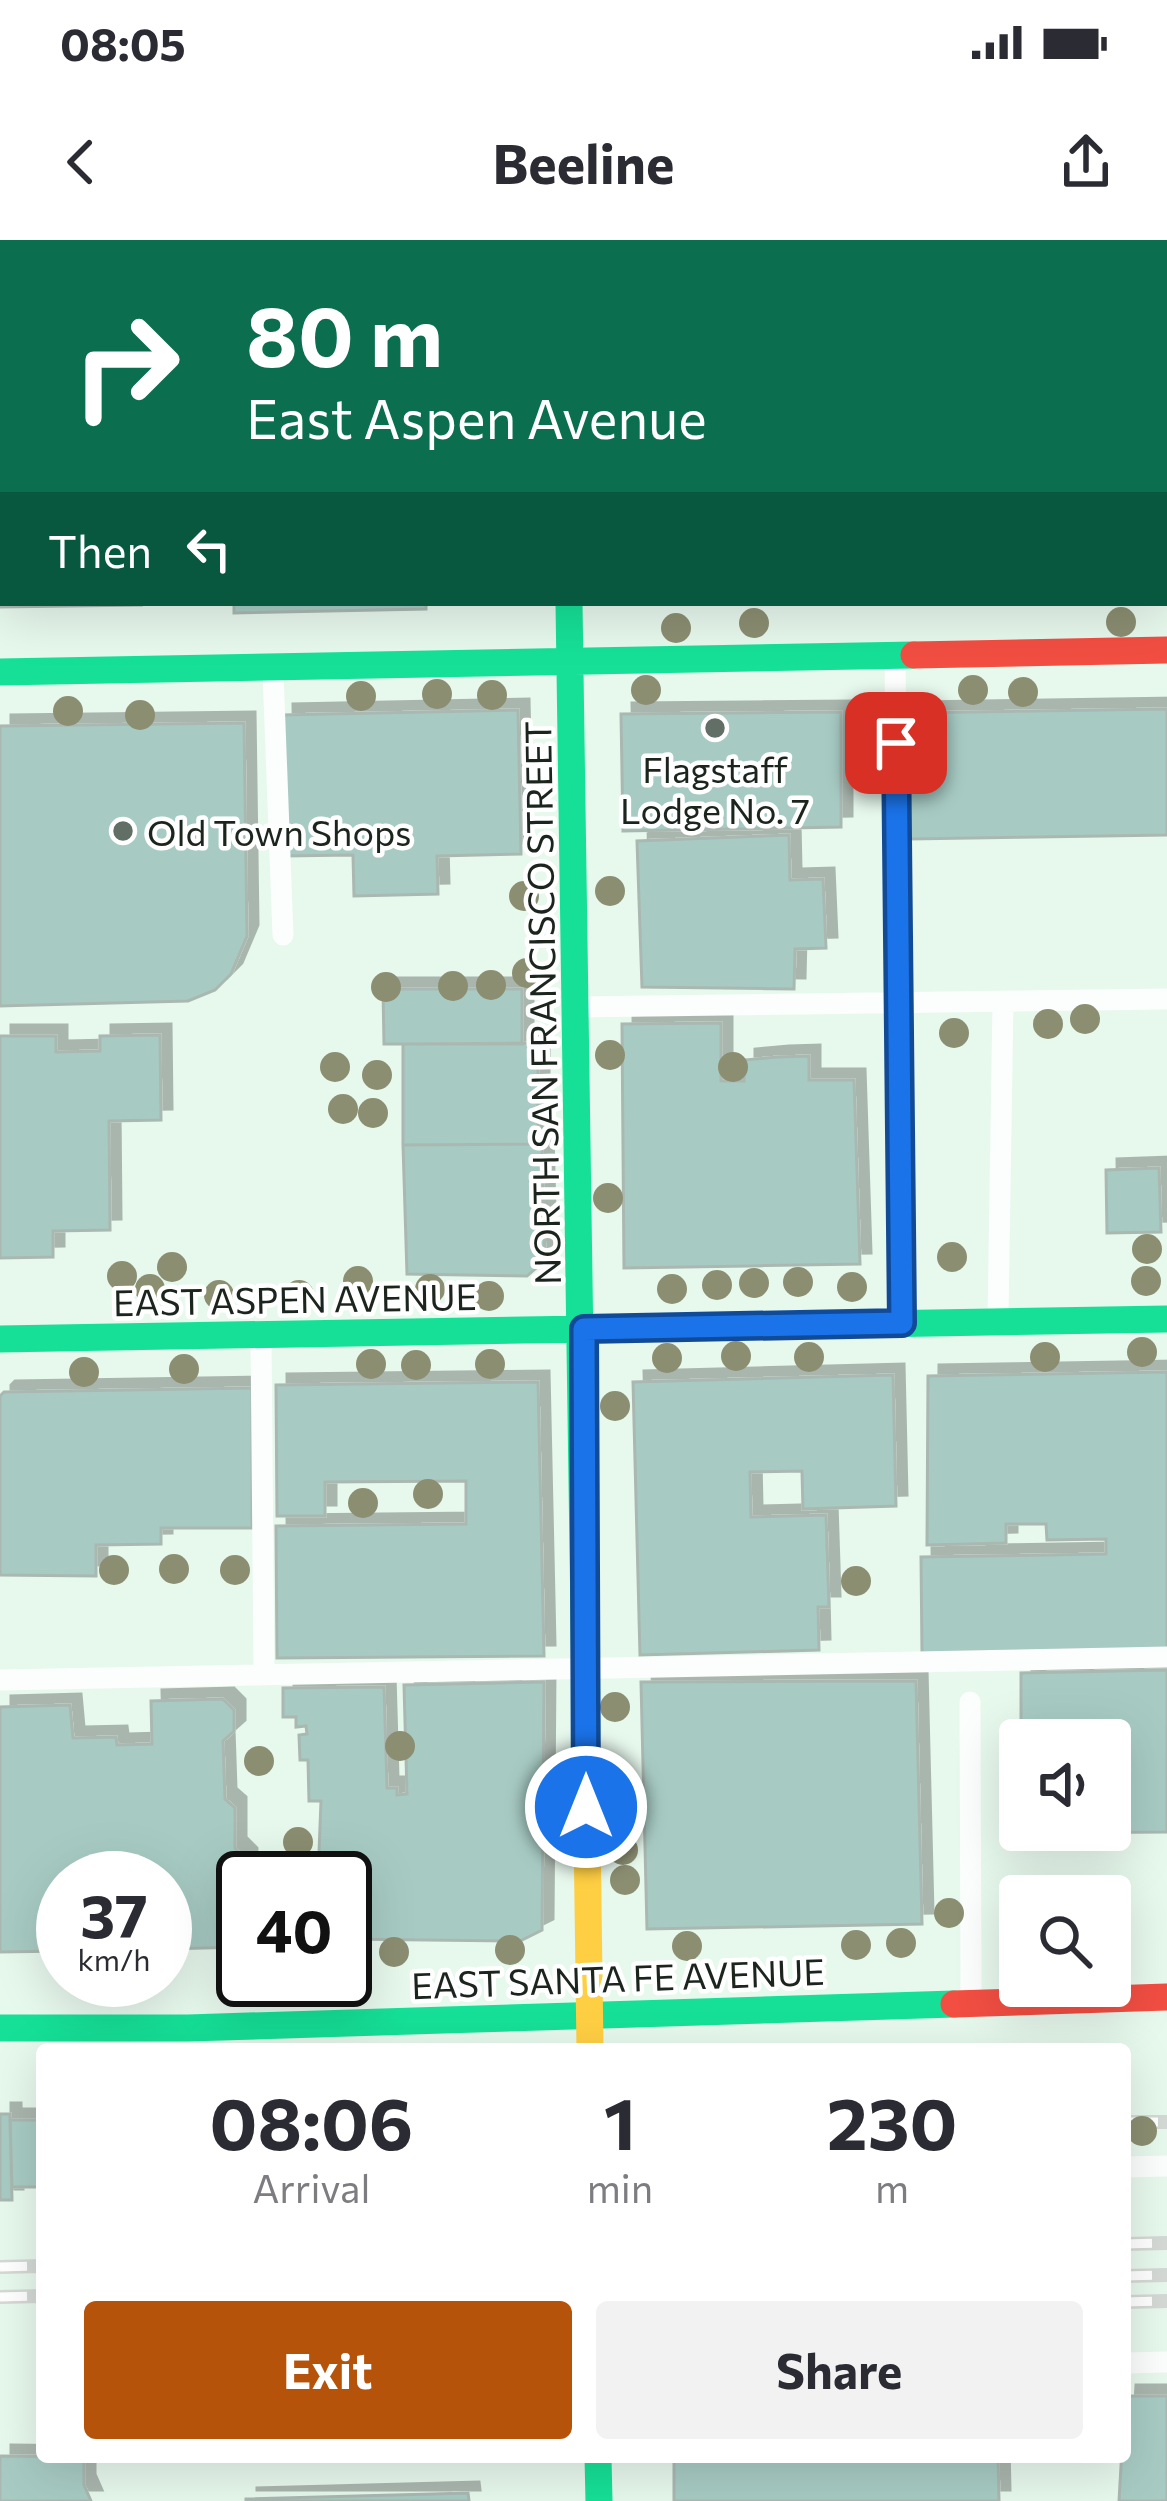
<!DOCTYPE html>
<html lang="en">
<head>
<meta charset="utf-8">
<style>
	body { margin:0; font-family:Commissioner,sans-serif; background:#f2f2f3; color:#2b2b33; height:100vh; display:flex; flex-direction:column; font-size:45px; white-space:nowrap }
	* { box-sizing:border-box; margin:0 }
	p { font-size:39px; color:#7c7c81 }
	.icon { flex:none; width:66px; height:66px; fill:none; stroke:currentColor; stroke-width:2; stroke-linecap:round; stroke-linejoin:round }
	.map { position:relative; flex:1; overflow:hidden }
	.details { position:absolute; left:36px; top:1803px; width:1095px; height:420px; display:flex; flex-direction:column; background:#fff; border-radius:12px; box-shadow:0 12px 48px #0002 }
	.details>* { flex:none }
	.guide { position:absolute; left:0px; top:0px; width:1167px; height:366px; box-shadow:0 12px 48px #0002; background:#0b6e4f; color:#fff; overflow:hidden }
	.tools { position:absolute; left:999px; top:1479px; display:grid; gap:24px }
	.tools a { display:grid; place-items:center; width:132px; height:132px; border-radius:12px; background:#fff; box-shadow:0 12px 48px #0002; font-size:60px }
	.speed { position:absolute; left:36px; top:1611px; display:flex; gap:24px; font-size:60px; font-weight:700; text-align:center }
	.speed>* { display:grid; place-content:center; width:156px; height:156px; border-radius:50%; background:#fff; box-shadow:0 12px 48px #0002; line-height:1 }
	.speed small { font-size:30px; font-weight:400 }
	.speed .limit { border:6px solid #111; border-radius:18px; background:#fff; color:#111 }
	.pin { position:absolute; display:grid; place-items:center; width:102px; height:102px; color:#fff; margin:-51px; border-radius:24px; box-shadow:0 6px 18px #0006 }
	.me { position:absolute; width:132px; margin:-66px; rotate:0deg; stroke-linejoin:round; filter:drop-shadow(0 0 9px #0008) }
	.turn { display:flex; align-items:center; gap:42px; height:252px; padding:0 48px; font-size:54px }
	.turn .icon { width:156px; height:156px; stroke-width:2.5 }
	.turn b { display:block; font-size:84px; line-height:102px }
	.then { display:flex; align-items:center; height:114px; padding:0 48px; background:#0003; gap:24px; font-size:45px }
	.eta { display:flex; justify-content:space-evenly; align-items:center; height:204px; text-align:center }
	.eta b { font-size:72px; font-weight:700; line-height:84px }
	.action { display:flex; gap:24px; margin-top:auto; padding:24px 48px }
	.action a { flex:1; height:138px; border-radius:12px; background:#b45309; color:#fff; font-size:48px; font-weight:700; line-height:138px; text-align:center }
	.action a+a { background:#f2f2f3; color:#2b2b33 }
	.status { display:flex; justify-content:space-between; align-items:center; height:84px; padding:0 60px; background:#fff; direction:ltr }
	.status svg { height:33px; fill:currentColor }
	header { display:flex; justify-content:space-between; align-items:center; height:156px; padding:0 48px; background:#fff; font-size:54px; font-weight:700 }
	.map>svg:first-child { display:block }
	.building { fill:#a7cbc3; stroke:#aab8b2; stroke-width:3; filter:url(#shadow) }
	.lines { fill:none; stroke-linecap:round; stroke-linejoin:round }
	.lane { stroke:#fbfefc; stroke-width:21 }
	.fast { stroke:#16e098; stroke-width:27 }
	.slow { stroke:#ffcf43; stroke-width:27 }
	.jam { stroke:#f24e42; stroke-width:27 }
	.rail-casing { stroke:#d4d9d5; stroke-width:14 }
	.rail { stroke:#fff; stroke-width:9; stroke-dasharray:27; stroke-linecap:butt }
	.tree { fill:#8b8e71 }
	.route-casing { stroke:#114b97; stroke-width:30 }
	.route { stroke:#1a73e8; stroke-width:21 }
	.poi-dot { fill:#626f66; stroke:#fff; stroke-width:4.5 }
	.labels { text-anchor:middle; dominant-baseline:central; stroke-width:9; stroke-linejoin:round; paint-order:stroke }
	.poi-label { font-size:36px; fill:#1b251e; stroke:#fff }
	.street-label { font-size:36px; fill:#1b251e; stroke:#fff }
</style>
</head>
<body>
<div class="status"><b>08:05</b><svg viewBox="0 0 49 12"><path d="M0 12V9h3v3zM5 12V6h3v6zM10 12V3h3v9zM15 12V0h3v12zM26 1h20v11H26zM47 4h2v5h-2z"/></svg></div>
<header><svg class="icon" aria-label="back" viewBox="0 0 24 24"><path d="M15 5l-7 7 7 7"/></svg>Beeline<svg class="icon" aria-label="share" viewBox="0 0 24 24"><path d="M12 15V3M7 8l5-5 5 5M5 13v7h14v-7"/></svg></header>
<div class="map">
<svg width="1167" height="2261" viewBox="0 0 1167 2261">
	<defs>
		<filter id="shadow"><feDropShadow dx="11" dy="-11" stdDeviation="0" flood-color="#0004"/></filter>
	</defs>
	<rect width="100%" height="100%" fill="#e7f8ed"/>
	<path class="building" d="M 373,0 L 506,0 L 506,3 L 373,3 Z
		M 622,0 L 930,0 L 931,3 L 622,3 Z
		M 972,0 L 1164,0 L 1164,3 L 972,3 Z
		M 1164,21 L 1167,161 L 1164,337 Z
		M 0,217 L 3,363 L 143,365 L 0,367 Z
		M 234,363 L 426,363 L 426,369 L 234,373 Z
		M 1167,469 L 1167,595 L 910,599 L 909,473 Z
		M 518,470 L 521,614 L 437,616 L 438,654 L 354,656 L 353,615 L 284,616 L 282,475 Z
		M 841,472 L 841,587 L 623,591 L 621,474 Z
		M 244,483 L 247,696 L 231,734 L 215,750 L 188,761 L 0,766 L 0,486 Z
		M 789,595 L 790,640 L 823,639 L 826,708 L 795,709 L 794,749 L 642,747 L 637,601 Z
		M 383,749 L 522,749 L 522,804 L 384,804 Z
		M 721,783 L 721,841 L 744,841 L 744,820 L 778,817 L 809,816 L 809,840 L 854,840 L 860,1024 L 624,1028 L 622,784 Z
		M 160,795 L 161,880 L 109,881 L 110,990 L 53,991 L 53,1017 L 0,1018 L 0,796 L 56,796 L 56,812 L 100,811 L 100,796 Z
		M 538,803 L 538,904 L 403,905 L 403,804 Z
		M 538,904 L 542,905 L 545,1020 L 527,1036 L 407,1034 L 403,905 Z
		M 1159,928 L 1161,992 L 1107,993 L 1106,930 Z
		M 1167,1132 L 1167,1408 L 922,1413 L 921,1317 L 1106,1314 L 1106,1299 L 1047,1300 L 1046,1284 L 1006,1284 L 1006,1303 L 927,1305 L 928,1136 Z
		M 893,1135 L 896,1266 L 803,1269 L 802,1231 L 750,1232 L 751,1277 L 826,1275 L 829,1367 L 818,1367 L 819,1410 L 640,1415 L 633,1142 Z
		M 538,1142 L 544,1416 L 277,1418 L 276,1286 L 466,1284 L 466,1241 L 325,1242 L 325,1276 L 277,1276 L 276,1145 Z
		M 252,1148 L 252,1288 L 161,1288 L 161,1304 L 96,1305 L 96,1336 L 0,1335 L 0,1156 L 4,1152 Z
		M 1167,1430 L 1167,1592 L 1023,1593 L 1110,1590 L 1110,1500 L 1021,1500 L 1021,1433 Z
		M 916,1441 L 922,1684 L 647,1689 L 641,1442 Z
		M 544,1442 L 542,1690 L 520,1701 L 345,1699 L 345,1638 L 318,1638 L 321,1561 L 309,1561 L 308,1520 L 300,1520 L 299,1495 L 307,1494 L 306,1486 L 296,1487 L 296,1477 L 283,1477 L 283,1448 L 384,1447 L 387,1548 L 397,1548 L 397,1555 L 407,1554 L 404,1445 Z
		M 223,1459 L 234,1470 L 234,1491 L 223,1501 L 225,1559 L 235,1568 L 235,1608 L 246,1619 L 243,1707 L 165,1709 L 165,1638 L 63,1638 L 63,1711 L 0,1712 L 0,1467 L 70,1465 L 73,1498 L 116,1497 L 117,1505 L 152,1504 L 151,1461 Z
		M 0,1874 L 10,1874 L 12,1960 L 0,1960 Z
		M 10,1880 L 42,1880 L 40,1947 L 12,1947 Z
		M 1125,2156 L 1167,2156 L 1167,2261 L 1119,2261 Z
		M 0,2216 L 84,2217 L 84,2245 L 91,2261 L 0,2261 Z
		M 674,2217 L 998,2217 L 999,2261 L 674,2261 Z
		M 468,2253 L 469,2261 L 246,2261 L 246,2259 Z"/>
	<g class="lines">
		<path class="lane" d="M 0,119 L 3,119
			M 895,416 L 902,1080
			M 273,432 L 283,695
			M 576,767 L 1167,759
			M 998,1078 L 1003,761
			M 261,1095 L 264,1434
			M 0,1440 L 1167,1417
			M 970,1462 L 971,1754
			M 1125,1927 L 1167,1926
			M 1125,2123 L 1167,2122"/>
		<path class="fast" d="M 569,363 L 585,1445
			M 0,432 L 914,415
			M 0,1099 L 1167,1079
			M 0,1788 L 188,1788 L 954,1764
			M 598,2217 L 599,2261"/>
		<path class="slow" d="M 585,1445 L 590,1809"/>
		<path class="jam" d="M 563,0 L 563,3
			M 914,415 L 1167,410
			M 954,1764 L 1167,1757"/>
		<defs>
			<path id="rail" d="M 1131,1882 L 1167,1882
				M 1125,2004 L 1167,2003
				M 0,2027 L 42,2026
				M 1125,2036 L 1167,2035
				M 0,2057 L 42,2056
				M 1125,2062 L 1167,2061"/>
		</defs>
		<use href="#rail" class="rail-casing"/>
		<use href="#rail" class="rail"/>
	</g>
	<g class="tree">
		<circle cx="1121" cy="382" r="15"/>
		<circle cx="754" cy="383" r="15"/>
		<circle cx="676" cy="388" r="15"/>
		<circle cx="646" cy="450" r="15"/>
		<circle cx="973" cy="450" r="15"/>
		<circle cx="1023" cy="452" r="15"/>
		<circle cx="437" cy="454" r="15"/>
		<circle cx="492" cy="455" r="15"/>
		<circle cx="361" cy="456" r="15"/>
		<circle cx="68" cy="471" r="15"/>
		<circle cx="140" cy="475" r="15"/>
		<circle cx="610" cy="651" r="15"/>
		<circle cx="524" cy="656" r="15"/>
		<circle cx="527" cy="733" r="15"/>
		<circle cx="491" cy="745" r="15"/>
		<circle cx="453" cy="746" r="15"/>
		<circle cx="386" cy="747" r="15"/>
		<circle cx="1085" cy="779" r="15"/>
		<circle cx="1048" cy="784" r="15"/>
		<circle cx="954" cy="793" r="15"/>
		<circle cx="610" cy="815" r="15"/>
		<circle cx="335" cy="827" r="15"/>
		<circle cx="733" cy="827" r="15"/>
		<circle cx="377" cy="835" r="15"/>
		<circle cx="343" cy="869" r="15"/>
		<circle cx="373" cy="873" r="15"/>
		<circle cx="608" cy="958" r="15"/>
		<circle cx="1147" cy="1009" r="15"/>
		<circle cx="952" cy="1017" r="15"/>
		<circle cx="172" cy="1027" r="15"/>
		<circle cx="122" cy="1036" r="15"/>
		<circle cx="358" cy="1041" r="15"/>
		<circle cx="1146" cy="1041" r="15"/>
		<circle cx="798" cy="1042" r="15"/>
		<circle cx="754" cy="1043" r="15"/>
		<circle cx="717" cy="1045" r="15"/>
		<circle cx="852" cy="1047" r="15"/>
		<circle cx="150" cy="1049" r="15"/>
		<circle cx="430" cy="1049" r="15"/>
		<circle cx="672" cy="1049" r="15"/>
		<circle cx="219" cy="1055" r="15"/>
		<circle cx="299" cy="1055" r="15"/>
		<circle cx="489" cy="1056" r="15"/>
		<circle cx="1142" cy="1112" r="15"/>
		<circle cx="736" cy="1116" r="15"/>
		<circle cx="809" cy="1117" r="15"/>
		<circle cx="1045" cy="1117" r="15"/>
		<circle cx="667" cy="1118" r="15"/>
		<circle cx="371" cy="1124" r="15"/>
		<circle cx="490" cy="1124" r="15"/>
		<circle cx="416" cy="1125" r="15"/>
		<circle cx="184" cy="1129" r="15"/>
		<circle cx="84" cy="1132" r="15"/>
		<circle cx="615" cy="1166" r="15"/>
		<circle cx="428" cy="1254" r="15"/>
		<circle cx="363" cy="1263" r="15"/>
		<circle cx="174" cy="1329" r="15"/>
		<circle cx="114" cy="1330" r="15"/>
		<circle cx="235" cy="1330" r="15"/>
		<circle cx="856" cy="1341" r="15"/>
		<circle cx="615" cy="1467" r="15"/>
		<circle cx="400" cy="1506" r="15"/>
		<circle cx="259" cy="1521" r="15"/>
		<circle cx="298" cy="1602" r="15"/>
		<circle cx="623" cy="1610" r="15"/>
		<circle cx="625" cy="1640" r="15"/>
		<circle cx="949" cy="1673" r="15"/>
		<circle cx="901" cy="1703" r="15"/>
		<circle cx="856" cy="1705" r="15"/>
		<circle cx="687" cy="1706" r="15"/>
		<circle cx="510" cy="1710" r="15"/>
		<circle cx="394" cy="1712" r="15"/>
		<circle cx="1142" cy="1891" r="15"/>
	</g>
	<g class="lines">
		<defs>
			<path id="route" d="M 586,1567 L 584,1089 L 902,1083 L 896,503"/>
		</defs>
		<use href="#route" class="route-casing"/>
		<use href="#route" class="route"/>
	</g>
	<g class="poi-dot">
		<circle cx="715" cy="488" r="12"/>
		<circle cx="123" cy="591" r="12"/>
	</g>
	<g class="labels">
		<g class="poi-label">
			<text x="715" y="528">Flagstaff<tspan x="715" dy="41">Lodge No. 7</tspan></text>
			<text x="147" y="591" text-anchor="start">Old Town Shops</text>
		</g>
		<g class="street-label">
			<text transform="translate(541 763) rotate(-91)">NORTH SAN FRANCISCO STREET</text>
			<text transform="translate(295 1058) rotate(-1)">EAST ASPEN AVENUE</text>
			<text transform="translate(618 1737) rotate(-2)">EAST SANTA FE AVENUE</text>
		</g>
	</g>
</svg>
<div class="tools">
<a><svg class="icon" aria-label="sound" viewBox="0 0 24 24"><path d="M4 9h4l5-4v14l-5-4H4zM17 9q2 3 0 6"/></svg></a>
<a><svg class="icon" aria-label="search" viewBox="0 0 24 24"><circle cx="10" cy="10" r="6"/><path d="M15 15l6 6"/></svg></a>
</div>
<div class="speed"><div>37<small>km/h</small></div><div class="limit">40</div></div>
<div class="pin" style="left:896px;top:503px;background:#d93025"><svg class="icon" aria-label="arrive" viewBox="0 0 24 24"><path d="M6 21V4h12l-3 4 3 4H6"/></svg></div>
<svg class="me" style="left:586px;top:1567px" viewBox="-20 -20 40 40"><circle r="17" fill="#1a73e8" stroke="#fff" stroke-width="3"/><path d="M0-11L8 9 0 5-8 9z" fill="#fff"/></svg>
<div class="guide">
<div class="turn"><svg class="icon" aria-label="right" viewBox="0 0 24 24"><path d="M7 20v-9h11M14 6l5 5-5 5"/></svg><div><b>80 m</b>East Aspen Avenue</div></div>
<div class="then">Then<svg class="icon" aria-label="left" viewBox="0 0 24 24"><path d="M17 20v-9H6M10 6l-5 5 5 5"/></svg></div>
</div>
<section class="details">
<div class="eta">
<div><b>08:06</b><p>Arrival</p></div>
<div><b>1</b><p>min</p></div>
<div><b>230</b><p>m</p></div>
</div>
<div class="action"><a>Exit</a><a>Share</a></div>
</section>
</div>
</body>
</html>
